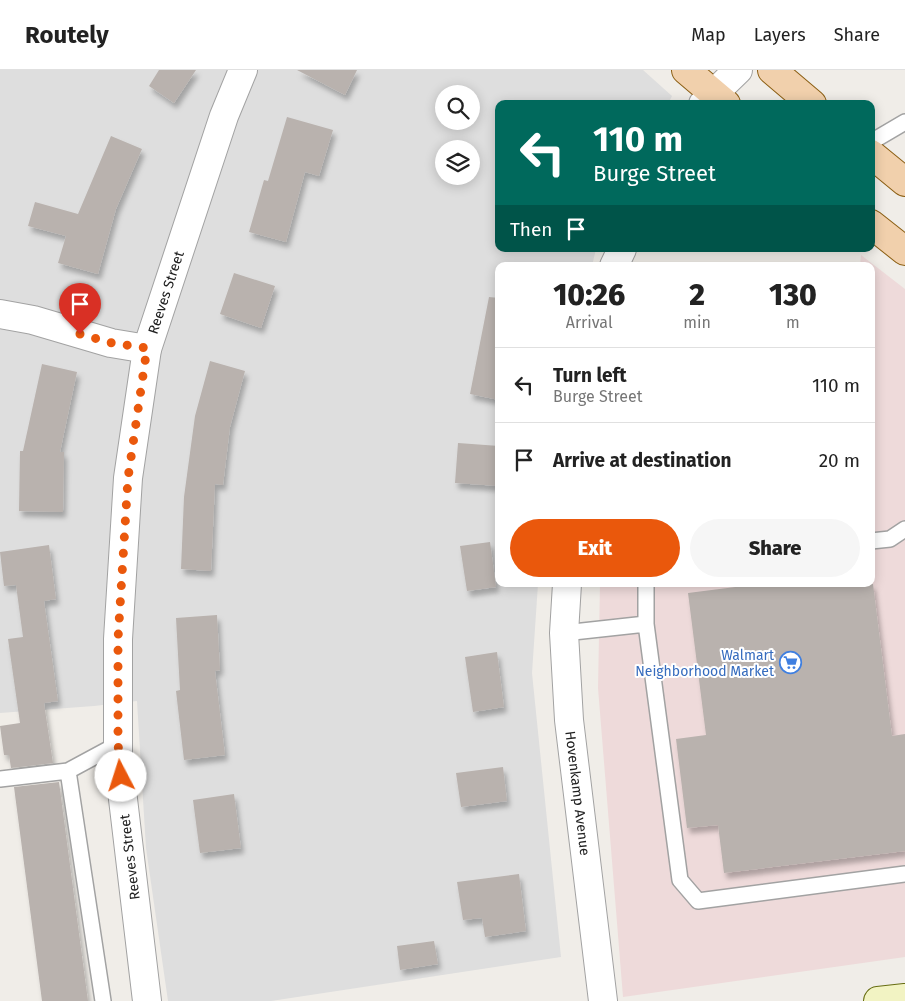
<!DOCTYPE html>
<html lang="en">
<head>
<meta charset="utf-8">
<style>
	body { margin:0; font-family:"Fira Sans",sans-serif; background:#f6f6f6; color:#222; height:100vh; display:flex; flex-direction:column; font-size:19px; white-space:nowrap }
	* { box-sizing:border-box; margin:0 }
	p { font-size:16px; color:#767676 }
	.icon { flex:none; width:28px; height:28px; fill:none; stroke:currentColor; stroke-width:2; stroke-linecap:round; stroke-linejoin:round }
	.map { position:relative; flex:1; overflow:hidden }
	.drawer { position:absolute; left:495px; top:192px; width:380px; height:325px; display:flex; flex-direction:column; background:#fff; border-radius:10px; box-shadow:0 2px 12px #0003 }
	.drawer>* { flex:none }
	.banner { position:absolute; left:495px; top:30px; width:380px; height:152px; border-radius:10px; box-shadow:0 2px 12px #0003; background:#00695c; color:#fff; overflow:hidden }
	.fabs { position:absolute; left:435px; top:15px; display:grid; gap:10px }
	.fabs a { display:grid; place-items:center; width:45px; height:45px; border-radius:50%; background:#fff; box-shadow:0 2px 12px #0003; font-size:25px }
	.pin { position:absolute; display:grid; place-items:center; width:42px; height:42px; color:#fff; margin:-51px -21px; border-radius:50% 50% 50% 0; rotate:-45deg; box-shadow:0 0 5px #0007 }
	.pin .icon { rotate:45deg }
	.me { position:absolute; width:55px; margin:-28px; rotate:355deg; stroke-linejoin:round; filter:drop-shadow(0 0 4px #0008) }
	.turn { display:flex; align-items:center; gap:18px; height:105px; padding:0 15px; font-size:22px }
	.turn .icon { width:65px; height:65px; stroke-width:2.5 }
	.turn b { display:block; font-size:35px; line-height:42px }
	.then { display:flex; align-items:center; height:48px; padding:0 15px; background:#0003; gap:10px; font-size:19px }
	.eta { display:flex; justify-content:space-evenly; align-items:center; height:85px; text-align:center }
	.eta b { font-size:30px; font-weight:800; line-height:35px }
	.primary-button { display:flex; gap:10px; margin-top:auto; padding:10px 15px }
	.primary-button a { flex:1; height:58px; border-radius:30px; background:#ea580c; color:#fff; font-size:20px; font-weight:800; line-height:58px; text-align:center }
	.primary-button a+a { background:#f6f6f6; color:#222 }
	ul { padding:0; list-style:none }
	li { display:flex; align-items:center; gap:15px; height:75px; padding:0 15px; border-top:1px solid #e0e0e0 }
	li div { flex:1 }
	li b { display:block; font-size:19px }
	li em { font-style:normal }
	header { display:flex; align-items:center; gap:30px; box-sizing:border-box; height:70px; padding:0 25px; background:#fff; border-bottom:1px solid #e0e0e0 }
	header strong { font-size:24px }
	nav { display:flex; gap:28px; margin-inline-start:auto; font-size:18px }
	.map>svg:first-child { display:block }
	.residential { fill:#dedede; fill-rule:evenodd }
	.commercial { fill:#eedada }
	.building { fill:#b9b2ae; filter:url(#shadow) }
	.lines { fill:none; stroke-linecap:round; stroke-linejoin:round }
	.service-casing { stroke:#a2a2a2; stroke-width:18 }
	.minor-casing { stroke:#a2a2a2; stroke-width:30 }
	.secondary-casing { stroke:#676d12; stroke-width:30 }
	.primary-casing { stroke:#8b5e12; stroke-width:30 }
	.service { stroke:#fff; stroke-width:15 }
	.minor { stroke:#fff; stroke-width:28 }
	.secondary { stroke:#f2f3c3; stroke-width:28 }
	.primary { stroke:#f1d0ac; stroke-width:28 }
	.route { stroke:#ea580c; stroke-width:9; stroke-dasharray:0 16.2 }
	.labels { text-anchor:middle; dominant-baseline:central; stroke-width:4; stroke-linejoin:round; paint-order:stroke }
	.street-label { font-size:14px; fill:#212121; stroke:#fff }
	.shop-label { font-size:14px; fill:#366cbe; stroke:#fff; text-anchor:end }
</style>
</head>
<body>
<header>
<strong>Routely</strong>
<nav><a>Map</a><a>Layers</a><a>Share</a></nav>
</header>
<div class="map">
<svg width="905" height="931" viewBox="0 0 905 931">
	<defs>
		<filter id="shadow"><feDropShadow dx="3" dy="5.5" stdDeviation="2.5" flood-color="#0004"/></filter>
	</defs>
	<rect width="100%" height="100%" fill="#f0ede8"/>
	<path class="residential" d="M 0,0 L 643,0 L 672,26 L 668,34 L 499,34 L 499,179 L 596,179 L 592,196 L 499,196 L 499,514 L 538,514 L 532,603 L 561,887 L 271,931 L 168,931 L 146,778 L 137,631 L 94,636 L 0,643 ZM 444,24 L 471,24 L 471,51 L 444,51 ZM 444,79 L 471,79 L 471,106 L 444,106 Z"/>
	<path class="commercial" d="M 861,185 L 905,219 L 905,887 L 623,927 L 598,618 L 600,514 L 871,514 L 871,196 L 860,196 Z"/>
	<path class="building" d="M 159,0 L 196,0 L 174,33 L 149,16 Z
		M 297,0 L 357,0 L 345,25 Z
		M 287,47 L 333,60 L 319,106 L 305,102 L 286,172 L 249,162 L 264,110 L 268,111 Z
		M 111,66 L 142,79 L 116,139 L 98,204 L 58,193 L 66,166 L 28,156 L 35,132 L 78,144 Z
		M 234,203 L 275,216 L 261,258 L 220,244 Z
		M 489,227 L 499,228 L 499,330 L 470,324 Z
		M 210,291 L 245,301 L 230,357 L 223,415 L 215,414 L 211,501 L 181,499 L 184,427 L 195,346 Z
		M 42,294 L 77,302 L 60,382 L 64,382 L 63,442 L 19,441 L 20,381 L 23,381 Z
		M 458,373 L 499,376 L 499,416 L 455,413 Z
		M 490,472 L 496,517 L 467,521 L 460,476 Z
		M 49,475 L 56,529 L 44,531 L 58,631 L 44,633 L 53,693 L 11,698 L 9,685 L 4,685 L 0,656 L 20,653 L 8,569 L 23,567 L 16,515 L 4,516 L 0,482 Z
		M 759,514 L 873,514 L 892,666 L 905,664 L 905,781 L 724,803 L 718,755 L 687,758 L 676,669 L 706,665 L 688,523 Z
		M 217,545 L 220,600 L 215,601 L 225,685 L 184,690 L 176,621 L 180,620 L 176,548 Z
		M 497,582 L 504,637 L 473,642 L 465,587 Z
		M 503,697 L 507,731 L 461,737 L 456,703 Z
		M 59,712 L 88,931 L 42,931 L 14,717 Z
		M 234,724 L 241,778 L 200,783 L 193,730 Z
		M 519,804 L 526,861 L 485,867 L 482,848 L 463,850 L 457,812 Z
		M 434,871 L 438,894 L 400,900 L 397,876 Z"/>
	<g class="lines">
		<defs>
			<path id="service" d="M 871,72 L 905,52
				M 871,471 L 890,469 L 905,459
				M 646,554 L 680,810 L 698,831 L 905,804
				M 564,563 L 646,554 L 646,514
				M 68,701 L 103,931
				M 0,709 L 68,701 L 118,674"/>
			<g id="minor">
				<path d="M 703,34 L 738,0"/>
				<path d="M 614,196 L 622,179"/>
				<path d="M 0,244 L 33,250 L 111,273 L 147,279"/>
				<path id="s1" d="M 567,514 L 564,563 L 569,650 L 603,931"/>
				<path id="s2" d="M 147,931 L 118,687 L 118,569 L 128,408 L 147,279 L 224,46 L 243,0"/>
			</g>
			<path id="secondary" d="M 878,931 L 905,928"/>
			<path id="primary" d="M 686,0 L 726,34
				M 772,0 L 812,34
				M 871,84 L 905,112
				M 871,154 L 905,181"/>
		</defs>
		<use href="#service" class="service-casing"/>
		<use href="#minor" class="minor-casing"/>
		<use href="#secondary" class="secondary-casing"/>
		<use href="#primary" class="primary-casing"/>
		<use href="#service" class="service"/>
		<use href="#minor" class="minor"/>
		<use href="#secondary" class="secondary"/>
		<use href="#primary" class="primary"/>
	</g>
	<g class="lines">
		<path class="route" d="M 80,264 L 112,273 L 147,278 L 128,408 L 118,569 L 118,674 L 121,706"/>
	</g>
	<defs>
		<symbol id="supermarket-ring" viewBox="-11 -11 22 22"><circle r="9.5" fill="#fff" stroke="#3f7fe0" stroke-width="1.5"/><path d="M-6-5.5h2.5l.6 2H6L4.5 2H-2.5L-4.4-4H-6ZM-1.5 3.2a1.3 1.3 0 1 0 .1 0ZM3 3.2a1.3 1.3 0 1 0 .1 0Z" fill="#3f7fe0"/></symbol>
	</defs>
	<g fill-rule="evenodd">
		<use href="#supermarket-ring" x="778" y="580" width="25" height="25"/>
	</g>
	<g class="labels">
		<g class="street-label">
			<text stroke="none"><textPath href="#s2" startOffset="715">Reeves Street</textPath></text>
			<text stroke="none"><textPath href="#s1" startOffset="210">Hovenkamp Avenue</textPath></text>
			<text transform="translate(130 787) rotate(-97)">Reeves Street</text>
		</g>
		<g class="shop-label">
			<text x="774" y="585">Walmart<tspan x="774" dy="16">Neighborhood Market</tspan></text>
		</g>
	</g>
</svg>
<div class="fabs">
<a><svg class="icon" aria-label="search" viewBox="0 0 24 24"><circle cx="10" cy="10" r="6"/><path d="M15 15l6 6"/></svg></a>
<a><svg class="icon" aria-label="layers" viewBox="0 0 24 24"><path d="M12 4l9 5-9 5-9-5zM3 14l9 5 9-5"/></svg></a>
</div>
<div class="pin" style="left:80px;top:264px;background:#d93025"><svg class="icon" aria-label="arrive" viewBox="0 0 24 24"><path d="M6 21V4h12l-3 4 3 4H6"/></svg></div>
<svg class="me" style="left:121px;top:706px" viewBox="-20 -20 40 40"><circle r="19" fill="#fff"/><path d="M0-13L10 11 0 6-10 11z" fill="#ea580c"/></svg>
<div class="banner">
<div class="turn"><svg class="icon" aria-label="left" viewBox="0 0 24 24"><path d="M17 20v-9H6M10 6l-5 5 5 5"/></svg><div><b>110 m</b>Burge Street</div></div>
<div class="then">Then<svg class="icon" aria-label="arrive" viewBox="0 0 24 24"><path d="M6 21V4h12l-3 4 3 4H6"/></svg></div>
</div>
<section class="drawer">
<div class="eta">
<div><b>10:26</b><p>Arrival</p></div>
<div><b>2</b><p>min</p></div>
<div><b>130</b><p>m</p></div>
</div>
<ul>
<li><svg class="icon" aria-label="left" viewBox="0 0 24 24"><path d="M17 20v-9H6M10 6l-5 5 5 5"/></svg><div><b>Turn left</b><p>Burge Street</p></div><em>110 m</em></li>
<li><svg class="icon" aria-label="arrive" viewBox="0 0 24 24"><path d="M6 21V4h12l-3 4 3 4H6"/></svg><div><b>Arrive at destination</b></div><em>20 m</em></li>
</ul>
<div class="primary-button"><a>Exit</a><a>Share</a></div>
</section>
</div>
</body>
</html>
